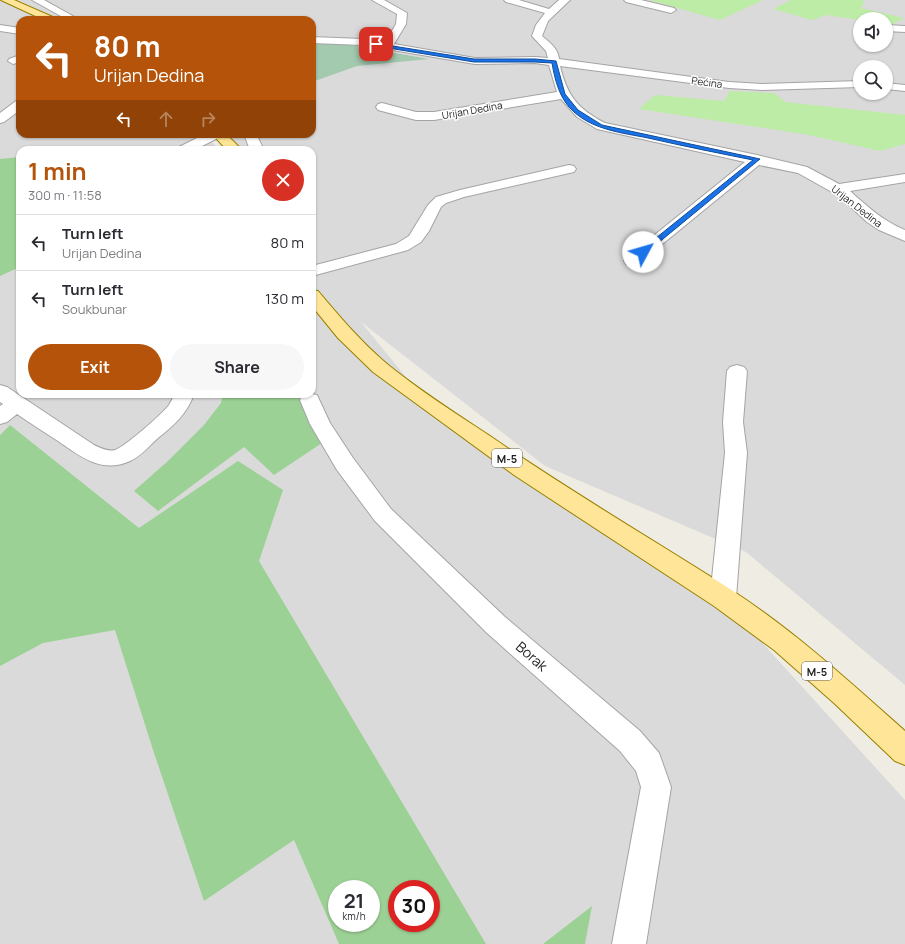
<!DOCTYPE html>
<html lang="en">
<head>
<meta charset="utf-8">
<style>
	body { margin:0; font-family:Manrope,sans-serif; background:#f7f7f7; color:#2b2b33; height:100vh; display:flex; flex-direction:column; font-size:15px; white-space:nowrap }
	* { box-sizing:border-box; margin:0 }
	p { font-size:13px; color:#7c7c81 }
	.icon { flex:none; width:22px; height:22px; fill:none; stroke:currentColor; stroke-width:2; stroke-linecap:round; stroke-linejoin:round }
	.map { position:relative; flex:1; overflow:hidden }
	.sheet { position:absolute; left:16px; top:146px; width:300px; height:252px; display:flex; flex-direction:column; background:#fff; border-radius:12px; box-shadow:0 1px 3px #0004 }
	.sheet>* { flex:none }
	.hud { position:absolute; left:16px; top:16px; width:300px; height:122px; border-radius:12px; box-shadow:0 1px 3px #0004; background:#b45309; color:#fff; overflow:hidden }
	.tools { position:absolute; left:853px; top:12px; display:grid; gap:8px }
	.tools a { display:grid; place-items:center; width:40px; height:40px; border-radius:50%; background:#fff; box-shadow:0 1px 3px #0004; font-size:20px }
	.speed { position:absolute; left:328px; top:880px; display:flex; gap:8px; font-size:20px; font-weight:700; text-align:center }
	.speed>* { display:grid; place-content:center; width:52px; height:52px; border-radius:50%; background:#fff; box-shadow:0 1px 3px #0004; line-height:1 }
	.speed small { font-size:10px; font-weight:400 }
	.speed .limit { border:6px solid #d22; background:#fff; color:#111 }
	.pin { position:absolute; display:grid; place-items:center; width:34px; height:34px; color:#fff; margin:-17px; border-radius:8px; box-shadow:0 2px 6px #0006 }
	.me { position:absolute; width:44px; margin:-22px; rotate:51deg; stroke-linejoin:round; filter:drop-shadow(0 0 3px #0008) }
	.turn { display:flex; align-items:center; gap:14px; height:84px; padding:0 12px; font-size:18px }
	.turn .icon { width:52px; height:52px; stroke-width:2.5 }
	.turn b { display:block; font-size:28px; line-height:34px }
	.lanes { display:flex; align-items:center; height:38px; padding:0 12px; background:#0003; justify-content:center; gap:20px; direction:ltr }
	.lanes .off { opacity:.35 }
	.round { display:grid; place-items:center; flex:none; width:42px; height:42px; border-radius:21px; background:#f7f7f7 }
	.summary { display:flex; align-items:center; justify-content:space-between; height:68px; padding:0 12px }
	h1 { font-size:24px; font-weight:700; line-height:30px; color:#b45309 }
	.primary-button { display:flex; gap:8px; margin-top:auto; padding:8px 12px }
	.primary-button a { flex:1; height:46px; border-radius:24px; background:#b45309; color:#fff; font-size:16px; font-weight:700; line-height:46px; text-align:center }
	.primary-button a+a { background:#f7f7f7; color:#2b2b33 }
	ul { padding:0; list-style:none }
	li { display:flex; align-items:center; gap:12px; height:56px; padding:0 12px; border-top:1px solid #e1e1e2 }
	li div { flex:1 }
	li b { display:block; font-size:15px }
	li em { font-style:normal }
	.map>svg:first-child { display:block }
	.residential { fill:#dbdada; fill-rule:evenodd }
	.grass { fill:#bceca5 }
	.forest { fill:#9cd195; fill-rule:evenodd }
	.cemetery { fill:#a3c9af }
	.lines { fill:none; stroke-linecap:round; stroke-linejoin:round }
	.minor-casing { stroke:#a4a4a4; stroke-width:2 }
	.major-casing { stroke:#978000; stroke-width:2 }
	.minor { fill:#fff; fill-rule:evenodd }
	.major { fill:#ffe598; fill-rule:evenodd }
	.route { fill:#1a73e8; stroke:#114b97 }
	.labels { text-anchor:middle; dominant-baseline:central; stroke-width:3; stroke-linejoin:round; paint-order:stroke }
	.far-street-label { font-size:10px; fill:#1d1d1d; stroke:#fff }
	.shield { fill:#fff; stroke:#616161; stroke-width:1 }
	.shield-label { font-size:11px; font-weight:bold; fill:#1d1d1d }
	.near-street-label { font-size:14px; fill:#1d1d1d; stroke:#fff }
</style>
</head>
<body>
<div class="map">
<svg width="905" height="944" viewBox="0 0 905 944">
	<rect width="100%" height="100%" fill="#efede3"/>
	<path class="residential" d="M 0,0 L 905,0 L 905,685 L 746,552 L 545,466 L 361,322 L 414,387 L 736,614 L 905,800 L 905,944 L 0,944 ZM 860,19 L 886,19 L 886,45 L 860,45 ZM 20,20 L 312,20 L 312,134 L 225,134 L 240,150 L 312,150 L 312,394 L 20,394 L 20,150 L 219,150 L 205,134 L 20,134 ZM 860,67 L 886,67 L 886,93 L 860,93 ZM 337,889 L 371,889 L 371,923 L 337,923 ZM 397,889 L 431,889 L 431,923 L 397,923 Z"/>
	<path class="grass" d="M 649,0 L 763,0 L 720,20 Z
		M 791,0 L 859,0 L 865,1 L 861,8 L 904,18 L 891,25 L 886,24 L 886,19 L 860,19 L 860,20 L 826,15 L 812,20 L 773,9 Z
		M 730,91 L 774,93 L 785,102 L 905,115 L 905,144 L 880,151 L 809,135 L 639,109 L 655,95 L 724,101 Z"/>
	<path class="forest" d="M 20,157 L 20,267 L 0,276 L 0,159 Z
		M 223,394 L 298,394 L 313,424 L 325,441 L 274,475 L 244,447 L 158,511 L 134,491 L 169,460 L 204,425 L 221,403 Z
		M 10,425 L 139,528 L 238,461 L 283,490 L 259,561 L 486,944 L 339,944 L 294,840 L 204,901 L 153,750 L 115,630 L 43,643 L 0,666 L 0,435 ZM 337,889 L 371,889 L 371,923 L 337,923 ZM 397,889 L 431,889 L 431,923 L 397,923 Z
		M 592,906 L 585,944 L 543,944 Z"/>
	<path class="cemetery" d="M 337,43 L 350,45 L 429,59 L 357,66 L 312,82 L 312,44 Z"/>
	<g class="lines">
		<defs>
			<path id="minor" d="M 32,0 L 44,0 L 80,20 L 68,20 Z
				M 372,0 L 384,0 L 407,13 L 406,24 L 394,44 L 475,58 L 535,57 L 548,58 L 546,51 L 532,36 L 536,25 L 545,13 L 506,2 L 504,0 L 519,0 L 549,9 L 559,0 L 570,0 L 548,21 L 542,36 C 550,43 558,48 559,59 L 729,82 L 762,84 L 860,81 L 860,87 L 762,90 L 729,88 L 560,66 C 567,96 578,109 605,123 L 757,155 L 807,167 L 839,184 L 905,174 L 905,182 L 850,191 C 868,207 883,221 905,230 L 905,241 L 879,230 L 867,222 L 839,196 L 798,173 L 759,165 L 638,264 L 632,266 L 626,264 L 624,261 L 626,258 L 745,162 L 597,129 L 577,117 L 561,99 L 434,120 L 416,120 L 378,110 L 376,107 L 378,104 L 382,103 L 416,112 L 434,112 L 557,92 L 549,65 L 535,63 L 475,64 L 363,45 L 312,43 L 312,37 L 363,39 L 385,43 L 396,24 L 397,14 Z
				M 624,0 L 641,0 L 674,8 L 676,10 L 671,13 L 626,2 Z
				M 0,25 L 20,28 L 20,34 L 0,31 Z
				M 886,25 L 905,26 L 905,32 L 886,31 Z
				M 20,55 L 20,62 L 13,64 L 8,61 L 9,59 Z
				M 886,83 L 905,85 L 905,91 L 886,89 Z
				M 20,100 L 20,110 L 4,122 L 0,123 L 0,113 L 16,101 Z
				M 205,134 L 221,134 L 220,137 L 194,150 L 177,150 L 179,147 Z
				M 244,134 L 256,134 L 264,150 L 250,150 Z
				M 569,165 L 574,166 L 576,169 L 574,172 L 464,197 L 446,203 L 441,207 L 429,231 L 421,242 L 408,250 L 312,276 L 312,266 L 396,244 L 409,236 L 428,205 L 436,197 L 460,190 Z
				M 737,365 L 744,367 L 747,371 L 743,422 L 747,453 L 736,598 L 732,606 L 723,609 L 714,606 L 710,598 L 725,453 L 723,422 L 727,371 L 730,367 Z
				M 0,385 L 7,387 L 94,445 C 100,448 109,452 115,450 C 125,447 162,414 169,405 C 171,402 173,398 174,394 L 194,394 C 187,414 174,425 158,438 C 149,446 141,456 130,461 C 101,474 80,456 58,441 C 44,432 30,423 17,414 L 7,422 L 0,424 L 0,406 L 3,404 L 0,402 Z
				M 312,394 L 317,395 L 330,423 L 353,458 L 391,509 L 505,617 L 640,731 L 659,753 L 671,787 L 646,944 L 612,944 L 641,787 L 636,771 L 620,751 L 487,633 L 375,521 L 337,470 L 310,424 L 300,400 L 303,395 Z"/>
			<path id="major" d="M 1,0 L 14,0 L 55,18 L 57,20 L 44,20 Z
				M 212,134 L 226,134 L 242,150 L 227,150 Z
				M 312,290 L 318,291 C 340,317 361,342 387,364 C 419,390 455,413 490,436 C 568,490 650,538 730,589 C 793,630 849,681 905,731 L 905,765 L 895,761 L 834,703 L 774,650 L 714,606 L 514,475 L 373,372 L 338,338 L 312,306 Z"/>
		</defs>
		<use href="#minor" class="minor-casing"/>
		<use href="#major" class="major-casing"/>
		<use href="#minor" class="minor"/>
		<use href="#major" class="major"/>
	</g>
	<path class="route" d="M 374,43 L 474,59 L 535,59 L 556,61 L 565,94 L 578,110 L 602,125 L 760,159 L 646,253 L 641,253 L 641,250 L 753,160 C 718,153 683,146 648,138 C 623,133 594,130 574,112 C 560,100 555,81 552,63 L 535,62 L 474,62 L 376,46 Z"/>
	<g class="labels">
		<g class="far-street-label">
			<text transform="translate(707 82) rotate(8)">Pećina</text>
			<text transform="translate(472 110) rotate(-10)">Urijan Dedina</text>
			<text transform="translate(857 206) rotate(38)">Urijan Dedina</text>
		</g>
		<g class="shield">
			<rect x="492" y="449" width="30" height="18" rx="3"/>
			<rect x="802" y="662" width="30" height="18" rx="3"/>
		</g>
		<g class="shield-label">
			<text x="507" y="458">M-5</text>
			<text x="817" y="671">M-5</text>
		</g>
		<g class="near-street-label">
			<text transform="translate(532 656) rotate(41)">Borak</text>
		</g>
	</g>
</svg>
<div class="tools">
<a><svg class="icon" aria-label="sound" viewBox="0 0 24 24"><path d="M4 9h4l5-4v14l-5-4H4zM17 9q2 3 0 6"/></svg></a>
<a><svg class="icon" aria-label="search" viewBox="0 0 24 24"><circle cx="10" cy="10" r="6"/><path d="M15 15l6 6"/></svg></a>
</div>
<div class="speed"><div>21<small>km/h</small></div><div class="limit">30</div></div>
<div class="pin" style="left:376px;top:44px;background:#d93025"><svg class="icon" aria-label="arrive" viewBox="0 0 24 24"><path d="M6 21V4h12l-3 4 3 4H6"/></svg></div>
<svg class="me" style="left:643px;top:252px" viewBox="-20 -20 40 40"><circle r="19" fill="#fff"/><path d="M0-13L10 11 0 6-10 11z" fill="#1a73e8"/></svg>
<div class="hud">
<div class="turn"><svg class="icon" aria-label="left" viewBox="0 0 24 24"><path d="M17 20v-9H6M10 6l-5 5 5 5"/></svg><div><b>80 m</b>Urijan Dedina</div></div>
<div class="lanes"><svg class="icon" aria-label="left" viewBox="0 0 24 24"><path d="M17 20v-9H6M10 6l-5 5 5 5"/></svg><svg class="icon off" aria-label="ahead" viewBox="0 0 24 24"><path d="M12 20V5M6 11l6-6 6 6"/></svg><svg class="icon off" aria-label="right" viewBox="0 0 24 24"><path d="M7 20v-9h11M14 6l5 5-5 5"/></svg></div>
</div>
<section class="sheet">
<div class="summary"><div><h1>1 min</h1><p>300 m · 11:58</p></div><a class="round" style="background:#d93025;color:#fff"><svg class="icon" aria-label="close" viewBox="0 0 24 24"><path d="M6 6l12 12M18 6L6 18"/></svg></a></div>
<ul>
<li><svg class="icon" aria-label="left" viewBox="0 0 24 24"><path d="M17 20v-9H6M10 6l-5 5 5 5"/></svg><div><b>Turn left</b><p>Urijan Dedina</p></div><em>80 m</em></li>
<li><svg class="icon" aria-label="left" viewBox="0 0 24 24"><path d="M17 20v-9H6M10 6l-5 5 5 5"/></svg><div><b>Turn left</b><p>Soukbunar</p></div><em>130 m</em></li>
</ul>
<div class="primary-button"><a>Exit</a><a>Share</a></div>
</section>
</div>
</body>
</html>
